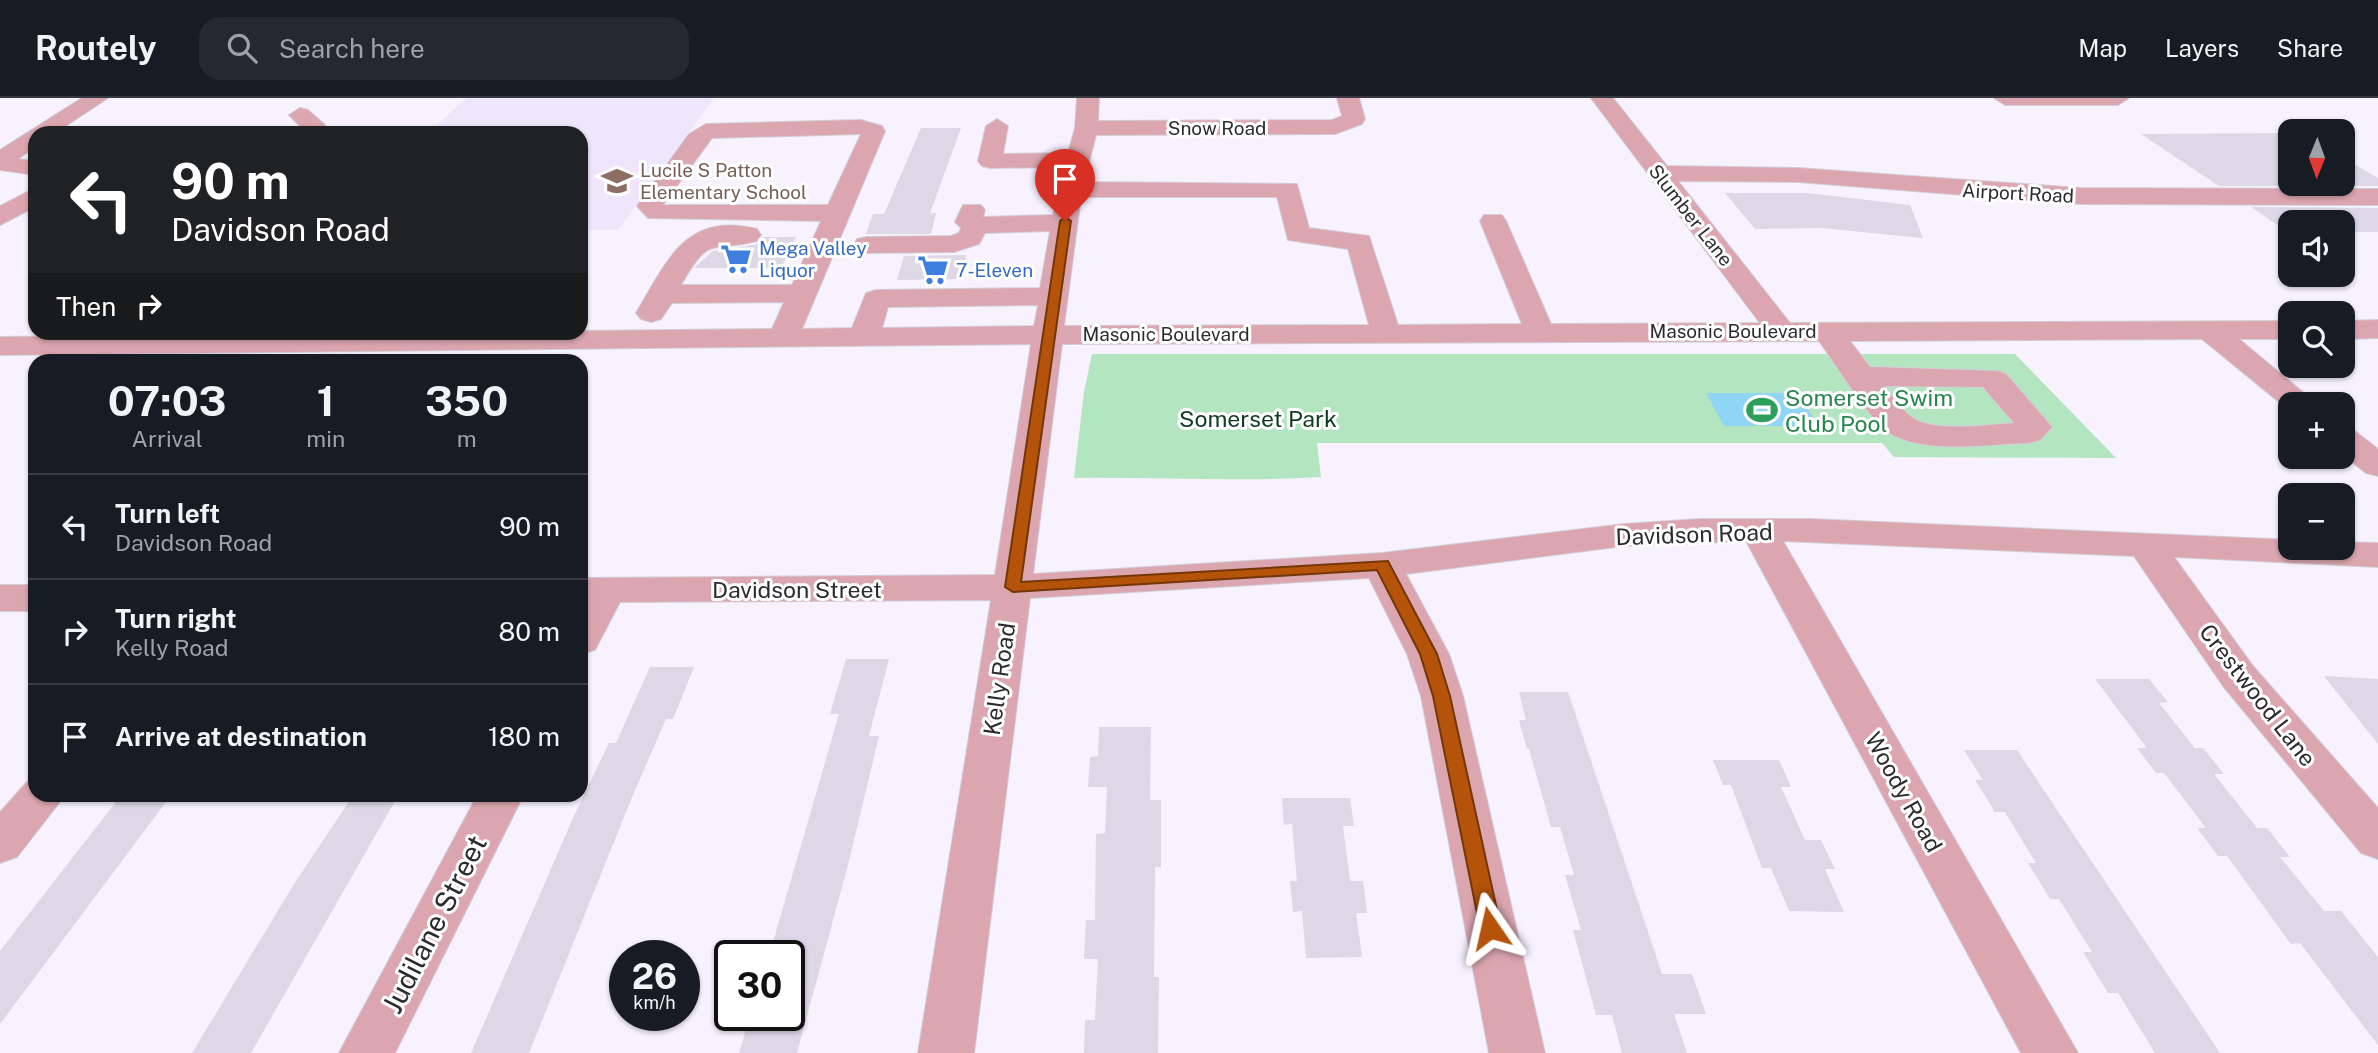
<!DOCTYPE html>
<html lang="en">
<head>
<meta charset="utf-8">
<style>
	body { margin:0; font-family:"Public Sans",sans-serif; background:#242831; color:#f1f3f6; height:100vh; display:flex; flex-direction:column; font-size:26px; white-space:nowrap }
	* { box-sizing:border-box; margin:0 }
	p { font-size:23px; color:#9ea1a6 }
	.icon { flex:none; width:38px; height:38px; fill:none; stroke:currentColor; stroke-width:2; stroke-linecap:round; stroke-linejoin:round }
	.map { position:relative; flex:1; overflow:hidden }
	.details { position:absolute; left:28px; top:256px; width:560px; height:448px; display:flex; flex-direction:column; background:#171b24; border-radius:21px; box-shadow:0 2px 5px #0004 }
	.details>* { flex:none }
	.banner { position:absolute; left:28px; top:28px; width:560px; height:214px; border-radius:21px; box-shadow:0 2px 5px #0004; background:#202124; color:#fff; overflow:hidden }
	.needle { width:46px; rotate:181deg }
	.controls { position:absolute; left:2278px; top:21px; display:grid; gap:14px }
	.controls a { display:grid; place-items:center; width:77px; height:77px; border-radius:14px; background:#171b24; box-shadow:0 2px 5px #0004; font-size:35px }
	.speed { position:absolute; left:609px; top:842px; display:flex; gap:14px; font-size:35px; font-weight:700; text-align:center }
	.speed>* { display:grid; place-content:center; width:91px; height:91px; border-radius:50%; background:#171b24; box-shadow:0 2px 5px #0004; line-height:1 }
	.speed small { font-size:18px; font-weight:400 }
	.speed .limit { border:4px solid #111; border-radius:10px; background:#fff; color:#111 }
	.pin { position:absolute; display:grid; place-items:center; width:60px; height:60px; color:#fff; margin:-72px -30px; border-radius:50% 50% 50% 0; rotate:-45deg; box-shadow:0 0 7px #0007 }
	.pin .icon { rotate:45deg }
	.me { position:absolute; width:77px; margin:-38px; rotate:349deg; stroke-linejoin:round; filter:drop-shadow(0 0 5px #0008) }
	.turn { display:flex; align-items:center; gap:24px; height:147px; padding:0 28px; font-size:32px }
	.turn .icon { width:91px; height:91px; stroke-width:2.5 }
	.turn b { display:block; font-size:49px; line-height:60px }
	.then { display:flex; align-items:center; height:66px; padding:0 28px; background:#0003; gap:14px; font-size:26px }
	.eta { display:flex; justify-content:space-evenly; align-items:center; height:119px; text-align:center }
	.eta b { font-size:42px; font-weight:700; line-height:49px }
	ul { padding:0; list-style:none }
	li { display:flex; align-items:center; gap:21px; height:105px; padding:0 28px; border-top:2px solid #363941 }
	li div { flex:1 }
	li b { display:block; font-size:26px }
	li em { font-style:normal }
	header { display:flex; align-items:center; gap:42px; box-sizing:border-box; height:98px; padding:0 35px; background:#171b24; border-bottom:2px solid #363941 }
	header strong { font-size:33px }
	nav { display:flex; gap:38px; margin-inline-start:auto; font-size:24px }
	.search { width:490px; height:63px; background:#242831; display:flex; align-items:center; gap:18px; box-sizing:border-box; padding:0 24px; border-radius:21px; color:#9ea1a6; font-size:26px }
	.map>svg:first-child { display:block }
	.built { fill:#efe6fc }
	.green { fill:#b3e5c1 }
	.water { fill:#8ed5f6 }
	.building { fill:#ddd7e6 }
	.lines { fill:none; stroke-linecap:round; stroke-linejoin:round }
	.minor-casing { stroke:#d2ced9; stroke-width:2 }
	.minor { fill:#dca6b0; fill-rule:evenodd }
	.route { fill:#b45309; stroke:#753606; stroke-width:2 }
	.labels { text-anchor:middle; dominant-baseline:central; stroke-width:6; stroke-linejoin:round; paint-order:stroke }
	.far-street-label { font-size:19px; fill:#2c2a30; stroke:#fff }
	.far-education-label { font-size:19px; fill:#785e54; stroke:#fff; text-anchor:start }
	.far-shop-label { font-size:19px; fill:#366cbe; stroke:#fff; text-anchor:start }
	.leisure-label { font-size:23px; fill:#27864d; stroke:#fff; text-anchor:start }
	.park-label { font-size:23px; fill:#0d3b20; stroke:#fff }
	.street-label { font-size:23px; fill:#2c2a30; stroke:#fff }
	.near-street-label { font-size:28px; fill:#2c2a30; stroke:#fff }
</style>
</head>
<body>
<header>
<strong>Routely</strong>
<div class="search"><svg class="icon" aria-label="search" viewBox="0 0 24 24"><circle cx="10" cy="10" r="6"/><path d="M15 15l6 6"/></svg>Search here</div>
<nav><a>Map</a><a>Layers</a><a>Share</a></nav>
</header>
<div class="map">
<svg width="2378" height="955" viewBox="0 0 2378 955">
	<rect width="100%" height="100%" fill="#f7f2fe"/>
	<path class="built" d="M 467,0 L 714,0 L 618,132 L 581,132 L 581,35 L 428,35 Z"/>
	<path class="green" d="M 1092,256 L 2015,256 L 2116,360 L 1894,359 L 1882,345 L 1317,345 L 1321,379 C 1238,384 1156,379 1074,380 L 1084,294 Z"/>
	<path class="water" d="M 1706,295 L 1797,295 L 1819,328 L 1724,328 Z"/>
	<path class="building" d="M 921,30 L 961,30 L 930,115 L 936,115 L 931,136 L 866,136 L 873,116 L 884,116 Z
		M 2291,35 L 2291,86 L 2343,86 L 2343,60 L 2378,80 L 2378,88 L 2219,88 L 2141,36 Z
		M 1725,95 L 1808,95 L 1910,107 L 1923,140 L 1821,130 L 1755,131 Z
		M 2251,109 L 2378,110 L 2378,134 L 2343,134 L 2343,124 L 2291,124 L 2289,135 Z
		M 763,139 L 796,139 L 781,170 L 694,170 L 713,153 L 758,146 Z
		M 966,157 L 962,181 L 897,182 L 904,158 Z
		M 846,561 L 889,561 L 869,638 L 879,638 L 848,767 L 797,955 L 739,955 L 750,917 L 789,917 L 789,858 L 769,858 L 839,616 L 830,616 Z
		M 650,569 L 694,569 L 673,621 L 666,621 L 630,704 L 529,955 L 471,955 L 573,720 L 609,645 L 616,645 Z
		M 2324,578 L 2378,581 L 2378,646 Z
		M 2095,581 L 2149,581 L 2168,604 L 2159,605 L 2195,650 L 2203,650 L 2224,676 L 2214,676 L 2257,730 L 2267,730 L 2290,759 L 2280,759 L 2324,813 L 2341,813 L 2378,859 L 2378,947 L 2300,845 L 2291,846 L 2227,758 L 2218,758 L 2197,730 L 2206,730 L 2164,675 L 2156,675 L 2137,650 L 2147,650 Z
		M 1519,594 L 1568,594 L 1662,876 L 1692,876 L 1706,916 L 1674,916 L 1687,955 L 1622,955 L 1612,917 L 1596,917 L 1573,832 L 1581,832 L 1565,777 L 1574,777 L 1560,729 L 1551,729 L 1529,651 L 1527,651 L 1519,622 L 1526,622 Z
		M 1099,629 L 1151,629 L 1150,702 L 1161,702 L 1161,769 L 1155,769 L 1154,879 L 1159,879 L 1158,955 L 1084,955 L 1085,922 L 1095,922 L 1098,861 L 1084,861 L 1086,822 L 1095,822 L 1096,736 L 1105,735 L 1107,689 L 1088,689 L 1090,659 L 1098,658 Z
		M 1964,652 L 2017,652 L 2220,955 L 2155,955 L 2118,895 L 2108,895 L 2083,854 L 2092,854 L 2059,801 L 2050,801 L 2028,765 L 2036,765 L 2005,714 L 1995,714 L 1975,682 L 1983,682 Z
		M 1713,662 L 1779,662 L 1791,689 L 1781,689 L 1805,742 L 1821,742 L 1835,771 L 1825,771 L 1844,814 L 1789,813 L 1771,770 L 1762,770 L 1731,687 L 1723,687 Z
		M 122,696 L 172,696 L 0,926 L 0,853 Z
		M 354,696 L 399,696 L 251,955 L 192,955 L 294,786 Z
		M 1282,700 L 1350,700 L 1354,728 L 1343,728 L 1350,783 L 1363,783 L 1367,815 L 1356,815 L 1362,859 L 1306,860 L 1302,813 L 1293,814 L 1290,783 L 1297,783 L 1292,726 L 1284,727 Z"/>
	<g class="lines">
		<defs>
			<path id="minor" d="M 82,0 L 108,0 L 55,35 L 35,35 L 35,49 L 18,61 L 35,63 L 35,77 L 0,72 L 0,52 Z
				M 1077,0 L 1099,0 L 1098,23 L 1332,22 L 1342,18 L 1337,0 L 1359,0 L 1365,21 L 1362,26 L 1335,36 L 1096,37 L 1084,84 L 1297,86 L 1309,130 L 1369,138 L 1398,227 L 1522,226 L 1480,123 L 1484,117 L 1502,117 L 1506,123 L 1551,226 L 1760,225 L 1591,0 L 1613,0 L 1667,68 L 1798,70 L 2080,90 L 2378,91 L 2378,107 L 2080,106 L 1798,84 L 1678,83 L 1790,225 L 2291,223 L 2291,241 L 2239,241 L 2317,306 L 2291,306 L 2290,313 L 2202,241 L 1850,243 L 1870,269 L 1998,273 L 2006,276 L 2052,329 L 2040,342 L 2028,345 C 1989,346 1922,357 1888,334 C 1871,323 1833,262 1819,243 L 1062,246 L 1033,476 L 1382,455 L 1624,426 L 1700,421 L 1810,421 L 2291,442 L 2291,450 L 2343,450 L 2343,444 L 2378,445 L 2378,469 L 2174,459 L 2253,568 L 2378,710 L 2378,761 L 2361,755 L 2223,588 L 2134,458 L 1783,443 L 2078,955 L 2021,955 L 1746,443 L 1624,448 L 1406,476 L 1449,556 L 1463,598 L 1545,955 L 1489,955 L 1421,598 L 1407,556 L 1369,480 L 1030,500 L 974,955 L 918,955 L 991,502 L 620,504 L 595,552 L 581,556 L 581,480 L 995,477 L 1031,246 L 0,257 L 0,239 L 772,231 L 784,204 L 672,205 L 661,221 L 651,224 L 641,221 L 636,215 C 667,164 685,113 757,131 L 761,137 L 757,143 C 709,155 710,136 681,187 L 792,187 L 821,123 L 648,120 L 637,108 L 689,36 L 706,26 L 861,22 L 882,28 L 885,33 L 802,231 L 852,230 L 866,195 L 876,192 L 1040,190 L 1050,133 L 985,135 L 979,146 L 954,154 L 867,155 L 857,153 L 854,147 L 857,141 L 867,139 L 951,138 L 959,135 L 961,130 L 955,124 L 963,107 L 981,107 L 985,112 L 983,119 L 1053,117 L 1064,69 L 990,70 L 982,68 L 978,63 L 986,28 L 997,21 L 1008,28 L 1003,56 L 1068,55 L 1075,30 ZM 861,36 L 828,107 L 663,107 L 712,40 ZM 1081,99 L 1277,99 L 1288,142 L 1348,151 L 1369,227 L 1064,228 ZM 1038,207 L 1034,228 L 882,230 L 888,209 ZM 1885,288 L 1983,289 L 2014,325 C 1987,327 1931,335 1910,318 C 1900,310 1892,298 1885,288 Z
				M 1994,0 L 2129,0 L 2118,7 L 2005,7 Z
				M 300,10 L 308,12 L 325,27 L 319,35 L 295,35 L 300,28 L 289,17 Z
				M 35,90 L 35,109 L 0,127 L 0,108 Z
				M 2378,222 L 2378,240 L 2343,241 L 2343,223 Z
				M 2343,330 L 2355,333 L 2378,351 L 2378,378 L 2366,375 L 2343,357 Z
				M 0,487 L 35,487 L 35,513 L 0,513 Z
				M 35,681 L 35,696 L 66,696 L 17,759 L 0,765 L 0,714 L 27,684 Z
				M 478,696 L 524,696 L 395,955 L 339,955 Z"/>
		</defs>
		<use href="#minor" class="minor-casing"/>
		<use href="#minor" class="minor"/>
	</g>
	<path class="route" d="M 1065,119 L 1071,123 L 1021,484 L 1388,463 L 1437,556 L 1450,598 L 1501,830 L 1498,836 L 1490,839 L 1483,836 L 1480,830 L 1433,598 L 1420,556 L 1377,472 L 1013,494 L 1005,489 L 1060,123 Z"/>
	<defs>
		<symbol id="school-bare" viewBox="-9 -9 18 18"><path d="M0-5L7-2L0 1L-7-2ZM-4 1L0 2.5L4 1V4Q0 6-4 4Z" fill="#8d6e63" stroke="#fff" stroke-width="2.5" paint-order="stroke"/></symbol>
		<symbol id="supermarket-bare" viewBox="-9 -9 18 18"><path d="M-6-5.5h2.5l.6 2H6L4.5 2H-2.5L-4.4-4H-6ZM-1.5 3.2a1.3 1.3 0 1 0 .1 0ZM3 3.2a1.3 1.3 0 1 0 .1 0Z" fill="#3f7fe0" stroke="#fff" stroke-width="2.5" paint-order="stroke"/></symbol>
		<symbol id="stadium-bare" viewBox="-9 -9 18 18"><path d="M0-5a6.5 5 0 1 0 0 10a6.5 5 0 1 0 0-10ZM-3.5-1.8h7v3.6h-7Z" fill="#2e9e5b" stroke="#fff" stroke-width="2.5" paint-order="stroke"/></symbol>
	</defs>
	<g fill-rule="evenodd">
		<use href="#school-bare" x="595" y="61" width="44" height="44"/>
		<use href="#supermarket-bare" x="714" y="139" width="44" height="44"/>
		<use href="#supermarket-bare" x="911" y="150" width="44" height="44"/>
		<use href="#stadium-bare" x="1740" y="290" width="44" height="44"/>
	</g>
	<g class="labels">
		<g class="far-street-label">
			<text x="1217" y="30">Snow Road</text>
			<text transform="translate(2018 95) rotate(3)">Airport Road</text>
			<text transform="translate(1691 117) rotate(52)">Slumber Lane</text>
			<text x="1733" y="233">Masonic Boulevard</text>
			<text x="1166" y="236">Masonic Boulevard</text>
		</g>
		<g class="far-education-label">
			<text x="640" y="72">Lucile S Patton<tspan x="640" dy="22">Elementary School</tspan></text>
		</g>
		<g class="far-shop-label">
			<text x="759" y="150">Mega Valley<tspan x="759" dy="22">Liquor</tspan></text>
			<text x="956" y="172">7-Eleven</text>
		</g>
		<g class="leisure-label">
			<text x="1785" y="299">Somerset Swim<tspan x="1785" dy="26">Club Pool</tspan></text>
		</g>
		<g class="park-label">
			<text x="1258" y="320">Somerset Park</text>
		</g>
		<g class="street-label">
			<text transform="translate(1694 436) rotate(-2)">Davidson Road</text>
			<text x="797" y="491">Davidson Street</text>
			<text transform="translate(999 581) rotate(-82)">Kelly Road</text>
			<text transform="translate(2258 597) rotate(52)">Crestwood Lane</text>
			<text transform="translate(1904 694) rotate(61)">Woody Road</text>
		</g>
		<g class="near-street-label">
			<text transform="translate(434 826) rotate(-63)">Judilane Street</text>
		</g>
	</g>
</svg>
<div class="controls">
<a><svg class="needle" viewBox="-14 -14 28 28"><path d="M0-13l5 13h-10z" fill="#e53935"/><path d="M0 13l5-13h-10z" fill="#9ea1a6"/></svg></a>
<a><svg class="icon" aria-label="sound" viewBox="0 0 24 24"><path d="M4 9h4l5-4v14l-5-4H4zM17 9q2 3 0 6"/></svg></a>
<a><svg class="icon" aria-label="search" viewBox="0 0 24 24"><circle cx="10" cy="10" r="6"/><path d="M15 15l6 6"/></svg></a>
<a>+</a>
<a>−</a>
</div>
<div class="speed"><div>26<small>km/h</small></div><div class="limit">30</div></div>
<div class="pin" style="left:1065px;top:123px;background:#d93025"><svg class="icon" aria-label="arrive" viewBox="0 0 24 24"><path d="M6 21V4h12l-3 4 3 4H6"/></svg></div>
<svg class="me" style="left:1490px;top:830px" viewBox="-20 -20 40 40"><path d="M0-17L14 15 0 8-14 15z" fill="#b45309" stroke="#fff" stroke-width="4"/></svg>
<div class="banner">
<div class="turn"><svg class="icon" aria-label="left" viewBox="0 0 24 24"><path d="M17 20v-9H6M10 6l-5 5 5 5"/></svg><div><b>90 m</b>Davidson Road</div></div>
<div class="then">Then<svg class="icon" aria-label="right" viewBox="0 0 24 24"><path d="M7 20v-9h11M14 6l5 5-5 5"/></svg></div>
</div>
<section class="details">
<div class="eta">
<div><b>07:03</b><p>Arrival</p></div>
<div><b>1</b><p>min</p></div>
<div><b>350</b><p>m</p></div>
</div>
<ul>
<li><svg class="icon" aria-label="left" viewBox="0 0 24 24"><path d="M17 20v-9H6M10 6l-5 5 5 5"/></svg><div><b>Turn left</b><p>Davidson Road</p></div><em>90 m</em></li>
<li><svg class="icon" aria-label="right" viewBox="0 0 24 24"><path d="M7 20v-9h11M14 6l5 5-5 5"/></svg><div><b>Turn right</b><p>Kelly Road</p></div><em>80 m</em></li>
<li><svg class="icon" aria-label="arrive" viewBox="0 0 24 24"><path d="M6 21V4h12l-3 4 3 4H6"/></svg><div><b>Arrive at destination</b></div><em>180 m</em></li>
</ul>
</section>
</div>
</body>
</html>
